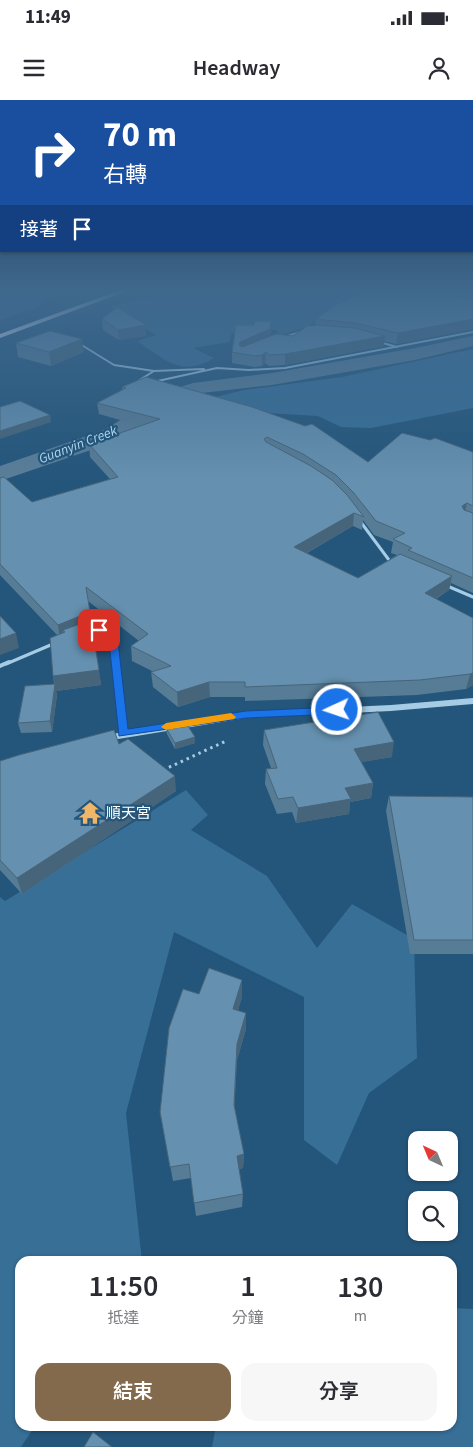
<!DOCTYPE html>
<html lang="zh-TW">
<head>
<meta charset="utf-8">
<style>
	body { margin:0; font-family:"Source Sans 3","Noto Sans TC",sans-serif; background:#f7f7f7; color:#2b2b33; height:100vh; display:flex; flex-direction:column; font-size:19px; white-space:nowrap }
	* { box-sizing:border-box; margin:0 }
	p { font-size:16px; color:#7c7c81 }
	.icon { flex:none; width:28px; height:28px; fill:none; stroke:currentColor; stroke-width:2; stroke-linecap:round; stroke-linejoin:round }
	.map { position:relative; flex:1; overflow:hidden }
	.sheet { position:absolute; left:15px; top:1156px; width:442px; height:175px; display:flex; flex-direction:column; background:#fff; border-radius:15px; box-shadow:0 1px 4px #0004 }
	.sheet>* { flex:none }
	.banner { position:absolute; left:0px; top:0px; width:474px; height:152px; box-shadow:0 1px 4px #0004; background:#1a4fa0; color:#fff; overflow:hidden }
	.needle { width:32px; rotate:316deg }
	.fabs { position:absolute; left:408px; top:1031px; display:grid; gap:10px }
	.fabs a { display:grid; place-items:center; width:50px; height:50px; border-radius:10px; background:#fff; box-shadow:0 1px 4px #0004; font-size:25px }
	.pin { position:absolute; display:grid; place-items:center; width:42px; height:42px; color:#fff; margin:-21px; border-radius:10px; box-shadow:0 2px 8px #0006 }
	.me { position:absolute; width:55px; margin:-28px; rotate:267deg; stroke-linejoin:round; filter:drop-shadow(0 0 4px #0008) }
	.turn { display:flex; align-items:center; gap:18px; height:105px; padding:0 20px; font-size:22px }
	.turn .icon { width:65px; height:65px; stroke-width:2.5 }
	.turn b { display:block; font-size:35px; line-height:42px }
	.then { display:flex; align-items:center; height:48px; padding:0 20px; background:#0003; gap:10px; font-size:19px }
	.eta { display:flex; justify-content:space-evenly; align-items:center; height:85px; text-align:center }
	.eta b { font-size:30px; font-weight:600; line-height:35px }
	.cta { display:flex; gap:10px; margin-top:auto; padding:10px 20px }
	.cta a { flex:1; height:58px; border-radius:15px; background:#836a4c; color:#fff; font-size:20px; font-weight:600; line-height:58px; text-align:center }
	.cta a+a { background:#f7f7f7; color:#2b2b33 }
	.status { display:flex; justify-content:space-between; align-items:center; height:35px; padding:0 25px; background:#fff; direction:ltr }
	.status svg { height:14px; fill:currentColor }
	header { display:flex; justify-content:space-between; align-items:center; height:65px; padding:0 20px; background:#fff; font-size:22px; font-weight:600 }
	.map>svg:first-child { display:block }
	.green { fill:#376f97 }
	.lines { fill:none; stroke-linecap:round; stroke-linejoin:round }
	.river { fill:#5a7e98; fill-rule:evenodd }
	.path { stroke:#a6cbe4; stroke-width:3; stroke-dasharray:2.5 4; stroke-linecap:butt }
	.service-far2 { stroke:#a6cbe4; stroke-width:2 }
	.service-far1 { stroke:#a6cbe4; stroke-width:3 }
	.service { stroke:#a6cbe4; stroke-width:4 }
	.tertiary { fill:#a6cbe4; fill-rule:evenodd }
	.trunk { fill:#f2f8fe; fill-rule:evenodd }
	.wall { fill:#577c96; fill-rule:evenodd }
	.shaded-wall { fill:#47657a }
	.building { fill:#6590af; stroke:#47657a }
	.route { fill:#1a73e8; stroke:#114b97 }
	.slow { fill:#f59e0b }
	.labels { text-anchor:middle; dominant-baseline:central; stroke-width:4.5; stroke-linejoin:round; paint-order:stroke }
	.far-water-label { font-size:14px; font-style:italic; fill:#b1d4ec; stroke:#24557a }
	.poi-label { font-size:15px; fill:#fff; stroke:#24557a; text-anchor:start }
</style>
</head>
<body>
<div class="status"><b>11:49</b><svg viewBox="0 0 49 12"><path d="M0 12V9h3v3zM5 12V6h3v6zM10 12V3h3v9zM15 12V0h3v12zM26 1h20v11H26zM47 4h2v5h-2z"/></svg></div>
<header><svg class="icon" aria-label="menu" viewBox="0 0 24 24"><path d="M4 6h16M4 12h16M4 18h16"/></svg>Headway<svg class="icon" aria-label="person" viewBox="0 0 24 24"><circle cx="12" cy="8" r="4"/><path d="M4 21q1-7 8-7t8 7"/></svg></header>
<div class="map">
<svg width="473" height="1347" viewBox="0 0 473 1347">
	<rect width="100%" height="100%" fill="#24557a"/>
	<path class="green" d="M 0,191 L 63,191 L 45,199 L 38,207 L 0,220 Z
		M 175,191 L 396,191 L 346,207 L 301,229 L 279,235 L 277,230 L 249,229 L 249,233 L 232,233 L 229,242 L 193,248 L 214,258 C 181,278 164,259 137,241 L 156,235 L 111,207 Z
		M 473,249 L 473,308 L 371,328 L 341,327 L 318,316 L 249,312 L 203,300 L 244,290 L 342,277 Z
		M 186,690 L 208,715 L 191,730 L 267,776 L 317,848 L 352,804 L 414,839 L 417,958 L 369,993 L 337,1065 L 304,1040 L 304,897 L 174,832 L 126,1013 L 142,1161 L 20,1161 L 20,1326 L 35,1326 L 21,1347 L 0,1347 L 0,797 L 5,801 Z
		M 453,1208 L 473,1209 L 473,1347 L 212,1347 L 216,1326 L 452,1326 Z"/>
	<g class="lines">
		<path class="river" d="M 473,236 L 473,246 L 415,260 L 272,285 L 202,293 L 184,298 L 120,340 L 0,381 L 0,366 L 104,330 L 170,290 L 193,283 L 272,273 L 415,248 Z"/>
		<path class="path" d="M 163,670 L 226,641"/>
		<path class="service-far2" d="M 284,237 L 301,232
			M 379,242 L 397,247
			M 80,244 L 114,265 L 154,271 L 138,281
			M 154,271 L 204,269
			M 153,282 L 217,268 L 249,270 L 285,268 L 473,232"/>
		<path class="service-far1" d="M 360,421 L 389,460 L 393,462
			M 445,485 L 473,497
			M 88,531 L 106,532 L 113,542 L 115,564
			M 6,564 L 53,544"/>
		<path class="service" d="M 115,562 L 123,633
			M 0,566 L 9,562"/>
		<path class="tertiary" d="M 473,598 L 473,604 L 391,611 L 246,618 L 106,641 L 102,638 L 106,635 L 246,612 L 391,605 Z"/>
		<path class="trunk" d="M 118,191 L 127,191 L 0,238 L 0,234 Z"/>
	</g>
	<path class="wall" d="M 410,191 L 473,191 L 473,229 L 396,244 L 384,241 L 384,246 L 285,265 L 269,266 L 265,263 L 262,266 L 255,267 L 232,263 L 232,252 L 271,231 L 270,236 L 293,236 L 315,225 L 316,219 L 410,192 Z
		M 102,219 L 146,236 L 119,240 L 103,230 Z
		M 16,243 L 84,252 L 51,266 L 18,257 Z
		M 122,287 L 368,362 L 473,352 L 473,493 L 451,483 L 449,490 L 436,499 L 473,518 L 473,585 L 466,589 L 417,595 L 245,601 L 245,597 L 210,597 L 178,607 L 153,587 L 151,572 L 154,572 L 132,561 L 131,546 L 139,541 L 88,501 L 101,585 L 56,591 L 57,595 L 52,632 L 21,633 L 18,623 L 54,584 L 53,576 L 57,535 L 0,475 L 0,378 L 32,402 L 110,379 L 90,357 L 89,344 L 141,326 L 99,314 L 97,303 L 122,290 ZM 363,420 L 374,435 L 393,442 L 391,453 L 397,455 L 358,478 L 307,453 L 353,426 L 362,430 Z
		M 166,628 L 195,643 L 175,649 L 167,634 Z
		M 264,630 L 392,657 L 361,662 L 373,683 L 371,698 L 350,702 L 349,714 L 296,723 L 292,712 L 277,714 L 265,684 L 266,669 L 271,668 L 263,645 Z
		M 0,661 L 176,691 L 22,794 L 0,770 Z
		M 389,696 L 473,697 L 473,854 L 410,854 L 386,711 Z
		M 242,897 L 238,910 L 246,929 L 237,960 L 234,1008 L 244,1054 L 243,1068 L 239,1069 L 243,1094 L 242,1107 L 196,1116 L 191,1078 L 173,1081 L 163,1027 Z"/>
	<path class="shaded-wall" d="M 435,191 L 446,191 L 446,193 L 434,197 Z
		M 473,219 L 473,229 L 396,244 L 398,233 Z
		M 271,221 L 270,240 L 240,253 L 239,245 L 240,242 Z
		M 146,225 L 146,236 L 119,240 L 118,230 Z
		M 385,236 L 384,246 L 285,265 L 285,254 Z
		M 82,239 L 84,252 L 51,266 L 49,252 Z
		M 266,252 L 265,263 L 262,266 L 262,255 Z
		M 50,315 L 51,322 L 0,339 L 0,331 Z
		M 467,403 L 464,417 L 462,406 Z
		M 354,413 L 353,426 L 294,460 L 294,447 Z
		M 452,476 L 449,490 L 422,507 L 425,493 Z
		M 90,512 L 92,526 L 63,530 L 64,537 L 60,539 L 58,525 Z
		M 16,533 L 19,548 L 0,555 L 0,539 Z
		M 99,570 L 101,585 L 56,591 L 57,595 L 52,632 L 50,621 L 55,586 L 53,576 Z
		M 473,573 L 473,585 L 466,589 L 470,574 Z
		M 209,582 L 210,597 L 178,607 L 177,592 Z
		M 195,637 L 195,643 L 175,649 L 175,643 Z
		M 394,642 L 392,657 L 352,664 L 354,649 Z
		M 175,676 L 176,691 L 22,794 L 17,778 Z
		M 373,683 L 371,698 L 350,702 L 349,714 L 296,723 L 298,708 L 345,688 Z
		M 242,880 L 242,897 L 233,926 L 233,909 Z
		M 246,913 L 246,929 L 237,960 L 234,1020 L 234,1005 L 237,944 Z
		M 244,1054 L 243,1068 L 237,1070 L 237,1056 Z"/>
	<path class="building" d="M 365,191 L 397,191 L 436,193 L 473,199 L 473,219 L 398,233 L 355,223 L 316,219 L 332,207 Z
		M 458,191 L 473,191 L 473,194 Z
		M 117,207 L 146,225 L 118,230 L 102,219 Z
		M 255,221 L 271,221 L 270,229 L 240,242 L 239,245 L 242,247 L 276,234 L 293,236 L 307,226 L 319,225 L 354,228 L 385,236 L 285,254 L 270,255 L 266,252 L 262,255 L 255,256 L 232,252 L 236,225 L 254,225 Z
		M 50,231 L 82,239 L 49,252 L 16,243 Z
		M 146,277 L 252,307 L 305,326 L 312,324 L 368,362 L 402,333 L 430,340 L 435,338 L 473,352 L 473,406 L 467,403 L 462,406 L 464,410 L 473,413 L 473,478 L 408,450 L 412,448 L 393,439 L 405,433 L 376,421 L 353,392 L 336,375 L 303,354 L 267,337 L 264,339 L 266,342 L 311,366 L 332,380 L 347,395 L 364,417 L 354,413 L 294,447 L 358,478 L 400,454 L 452,476 L 425,493 L 473,518 L 473,573 L 470,574 L 420,580 L 245,587 L 245,582 L 209,582 L 177,592 L 151,572 L 171,566 L 131,546 L 148,534 L 86,487 L 90,512 L 58,525 L 0,464 L 0,378 L 4,377 L 32,402 L 118,377 L 89,344 L 160,319 L 97,303 L 126,288 L 122,287 Z
		M 20,301 L 50,315 L 0,331 L 0,307 Z
		M 0,516 L 16,533 L 0,539 Z
		M 91,520 L 99,570 L 53,576 L 50,538 L 65,532 L 63,530 Z
		M 55,584 L 50,621 L 18,623 L 25,586 Z
		M 378,612 L 394,642 L 354,649 L 373,683 L 345,688 L 351,699 L 298,708 L 293,697 L 278,699 L 266,669 L 277,668 L 264,630 Z
		M 186,623 L 195,637 L 175,643 L 166,628 Z
		M 114,630 L 119,644 L 128,639 L 175,676 L 17,778 L 0,760 L 0,661 L 19,655 Z
		M 389,696 L 473,697 L 473,840 L 414,840 Z
		M 209,868 L 242,880 L 233,909 L 246,913 L 237,944 L 234,1005 L 244,1054 L 237,1056 L 243,1094 L 194,1103 L 189,1064 L 170,1067 L 160,1012 L 169,928 L 183,889 L 199,894 Z
		M 93,1332 L 112,1347 L 84,1347 Z"/>
	<linearGradient id="sky" x2="0" y2="1"><stop stop-color="#142f43"/><stop offset="0.5" stop-color="#3f688d"/><stop offset="1" stop-color="#3f688d" stop-opacity="0"/></linearGradient>
	<rect width="473" height="380" fill="url(#sky)"/>
	<path class="route" d="M 99,527 L 109,530 L 118,542 L 128,629 L 246,611 L 337,607 L 342,610 L 337,614 L 246,618 L 119,636 L 109,542 L 102,534 L 94,530 Z"/>
	<path class="slow" d="M 231,613 L 236,617 L 234,619 L 166,630 L 161,627 L 166,623 Z"/>
	<defs>
		<symbol id="temple-bare" viewBox="-9 -9 18 18"><path d="M0-6L5-2H3V0L6.5 2.5H4V6H1.5V3h-3V6H-4V2.5H-6.5L-3 0V-2H-5Z" fill="#efb66a" stroke="#24557a" stroke-width="2.5" paint-order="stroke"/></symbol>
	</defs>
	<g fill-rule="evenodd">
		<use href="#temple-bare" x="74" y="697" width="32" height="32"/>
	</g>
	<g class="labels">
		<g class="far-water-label">
			<text transform="translate(78 345) rotate(-21)">Guanyin Creek</text>
		</g>
		<g class="poi-label">
			<text x="106" y="713">順天宮</text>
		</g>
	</g>
</svg>
<div class="fabs">
<a><svg class="needle" viewBox="-14 -14 28 28"><path d="M0-13l5 13h-10z" fill="#e53935"/><path d="M0 13l5-13h-10z" fill="#7c7c81"/></svg></a>
<a><svg class="icon" aria-label="search" viewBox="0 0 24 24"><circle cx="10" cy="10" r="6"/><path d="M15 15l6 6"/></svg></a>
</div>
<div class="pin" style="left:99px;top:530px;background:#d93025"><svg class="icon" aria-label="arrive" viewBox="0 0 24 24"><path d="M6 21V4h12l-3 4 3 4H6"/></svg></div>
<svg class="me" style="left:337px;top:610px" viewBox="-20 -20 40 40"><circle r="17" fill="#1a73e8" stroke="#fff" stroke-width="3"/><path d="M0-11L8 9 0 5-8 9z" fill="#fff"/></svg>
<div class="banner">
<div class="turn"><svg class="icon" aria-label="right" viewBox="0 0 24 24"><path d="M7 20v-9h11M14 6l5 5-5 5"/></svg><div><b>70 m</b>右轉</div></div>
<div class="then">接著<svg class="icon" aria-label="arrive" viewBox="0 0 24 24"><path d="M6 21V4h12l-3 4 3 4H6"/></svg></div>
</div>
<section class="sheet">
<div class="eta">
<div><b>11:50</b><p>抵達</p></div>
<div><b>1</b><p>分鐘</p></div>
<div><b>130</b><p>m</p></div>
</div>
<div class="cta"><a>結束</a><a>分享</a></div>
</section>
</div>
</body>
</html>
